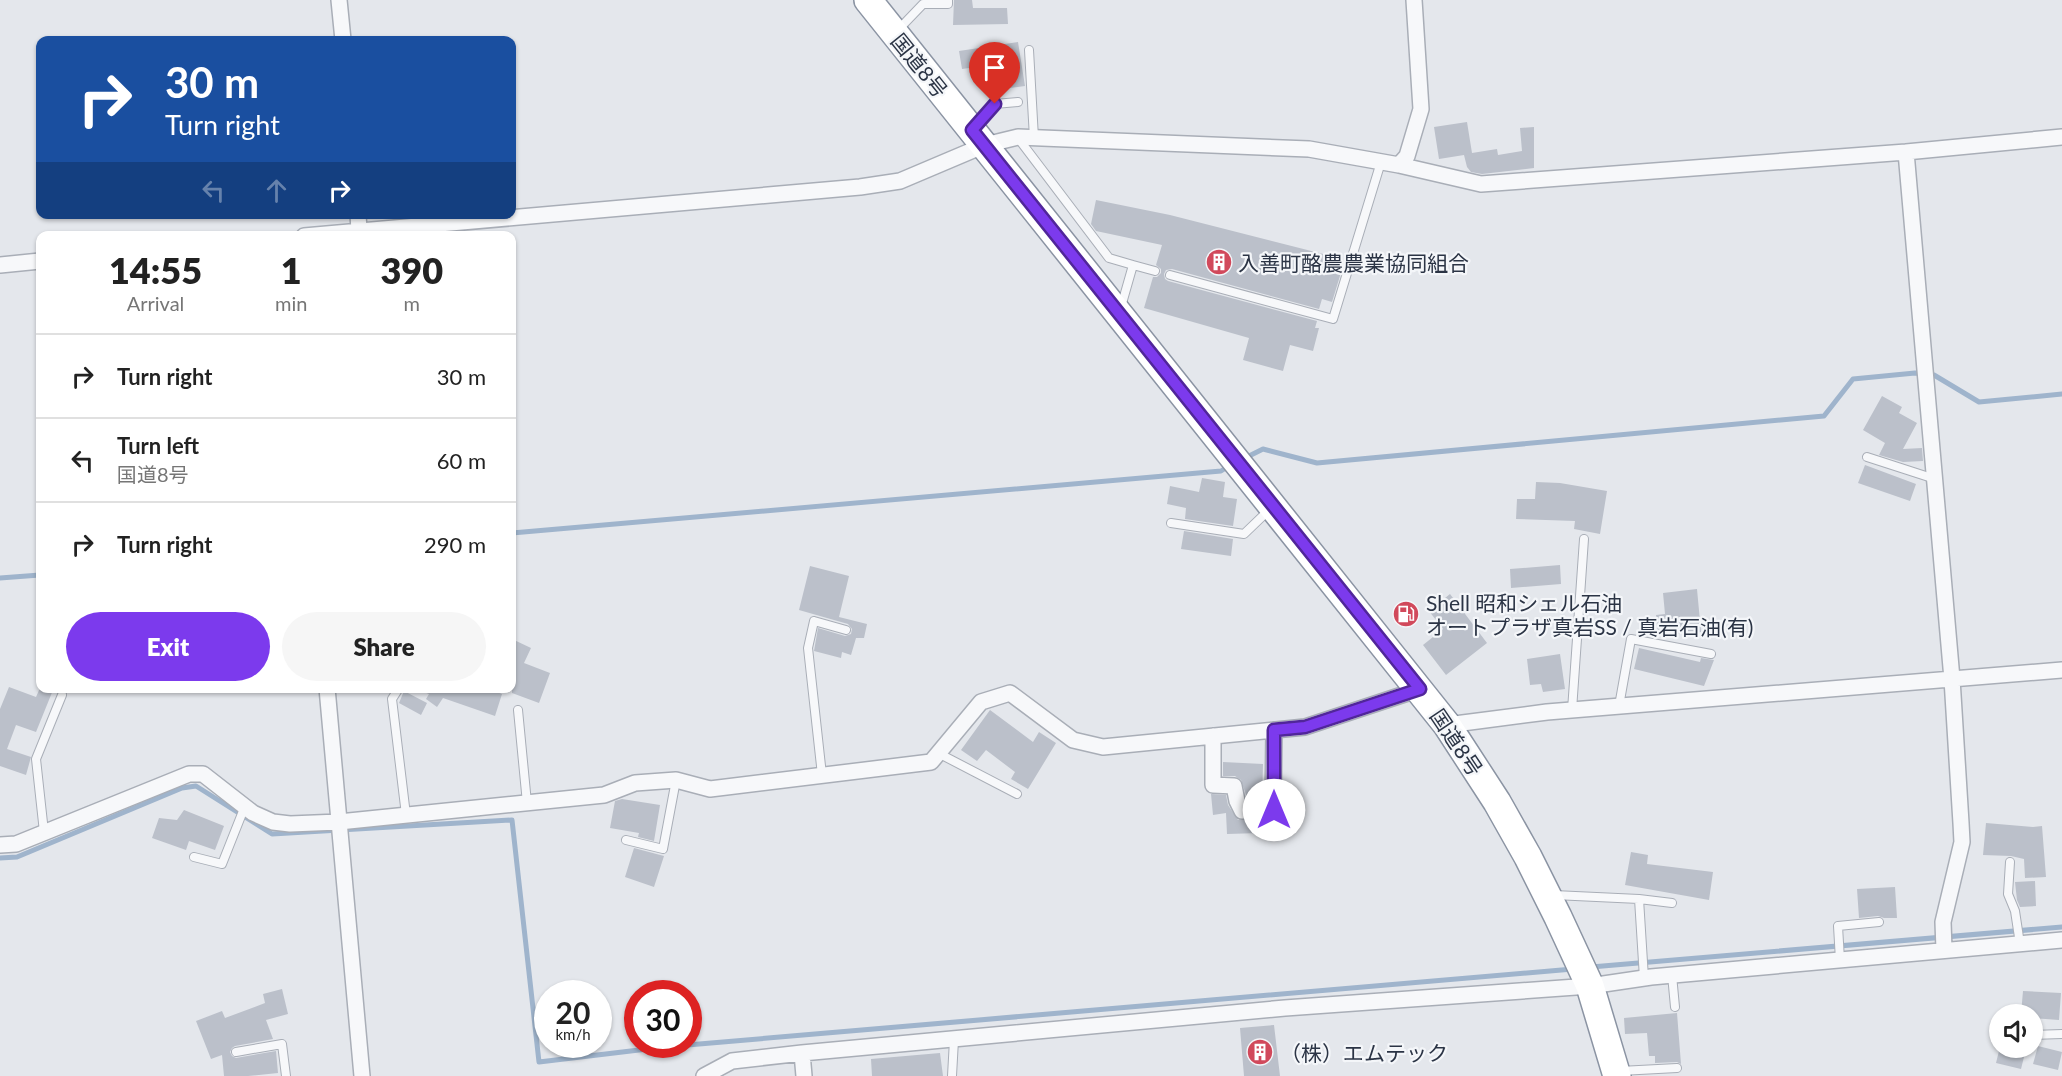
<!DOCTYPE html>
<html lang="en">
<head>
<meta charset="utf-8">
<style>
	body { margin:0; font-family:Lato,"Noto Sans JP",sans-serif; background:#f6f6f6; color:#222; height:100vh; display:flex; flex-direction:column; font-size:22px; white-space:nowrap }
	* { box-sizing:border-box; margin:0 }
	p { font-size:20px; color:#767676 }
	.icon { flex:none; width:33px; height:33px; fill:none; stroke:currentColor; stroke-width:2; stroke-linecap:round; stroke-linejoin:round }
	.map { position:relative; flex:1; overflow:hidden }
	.sheet { position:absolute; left:36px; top:231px; width:480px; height:462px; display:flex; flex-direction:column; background:#fff; border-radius:12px; box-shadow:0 2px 4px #0004 }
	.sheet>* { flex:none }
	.guide { position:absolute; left:36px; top:36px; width:480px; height:183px; border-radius:12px; box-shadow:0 2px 4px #0004; background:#1a4fa0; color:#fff; overflow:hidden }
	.tools { position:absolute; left:1989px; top:1004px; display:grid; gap:12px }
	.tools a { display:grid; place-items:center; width:54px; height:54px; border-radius:50%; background:#fff; box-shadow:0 2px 4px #0004; font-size:30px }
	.speed { position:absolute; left:534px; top:980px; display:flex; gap:12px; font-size:30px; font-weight:700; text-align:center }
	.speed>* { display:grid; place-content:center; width:78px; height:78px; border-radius:50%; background:#fff; box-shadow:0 2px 4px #0004; line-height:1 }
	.speed small { font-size:15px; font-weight:400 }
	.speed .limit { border:9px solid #d22; background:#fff; color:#111 }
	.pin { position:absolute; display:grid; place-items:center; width:51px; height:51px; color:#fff; margin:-62px -26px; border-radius:50% 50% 50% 0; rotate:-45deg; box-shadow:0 0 6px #0007 }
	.pin .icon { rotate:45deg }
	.me { position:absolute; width:66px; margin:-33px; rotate:0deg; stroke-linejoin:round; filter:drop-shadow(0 0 4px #0008) }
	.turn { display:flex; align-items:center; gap:21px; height:126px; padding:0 30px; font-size:27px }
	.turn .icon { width:78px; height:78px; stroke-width:2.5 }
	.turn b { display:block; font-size:42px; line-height:51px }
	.lanes { display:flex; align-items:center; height:57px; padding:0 30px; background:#0003; justify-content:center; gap:30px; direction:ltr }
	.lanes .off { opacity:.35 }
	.eta { display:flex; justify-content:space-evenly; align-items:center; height:102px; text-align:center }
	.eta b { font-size:36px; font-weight:800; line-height:42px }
	.action { display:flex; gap:12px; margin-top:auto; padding:12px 30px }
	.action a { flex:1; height:69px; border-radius:36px; background:#7c3aed; color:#fff; font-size:24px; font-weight:800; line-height:69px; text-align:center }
	.action a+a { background:#f6f6f6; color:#222 }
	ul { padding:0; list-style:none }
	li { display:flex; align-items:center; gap:18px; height:84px; padding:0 30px; border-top:2px solid #e0e0e0 }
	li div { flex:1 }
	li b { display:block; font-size:22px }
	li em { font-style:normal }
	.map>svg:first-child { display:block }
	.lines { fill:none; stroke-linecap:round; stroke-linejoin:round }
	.stream { stroke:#9fb4cc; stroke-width:5 }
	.building { fill:#bbc0ca }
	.lane-casing { stroke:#a9aeb7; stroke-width:10 }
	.street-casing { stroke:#a9aeb7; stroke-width:18 }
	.highway-casing { stroke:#8b94a3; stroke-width:30 }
	.lane { stroke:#f7f8fa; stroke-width:8 }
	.street { stroke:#f7f8fa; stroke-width:15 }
	.highway { stroke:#fff; stroke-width:27 }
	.route-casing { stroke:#51269a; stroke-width:15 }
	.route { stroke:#7c3aed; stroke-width:10 }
	.labels { text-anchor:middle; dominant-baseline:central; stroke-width:4.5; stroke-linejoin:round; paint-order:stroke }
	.street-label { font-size:21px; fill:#2b3445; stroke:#f4f6f9 }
	.poi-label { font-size:21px; fill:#2b3445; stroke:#f4f6f9; text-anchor:start }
</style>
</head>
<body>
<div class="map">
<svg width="2062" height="1076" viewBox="0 0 2062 1076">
	<rect width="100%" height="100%" fill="#e4e7ec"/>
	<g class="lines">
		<path class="stream" d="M 1245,458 L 1263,449 L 1317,463 L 1824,416 L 1853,379 L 1915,373 L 1934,375 L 1979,402 L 2062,394
			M 512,533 L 1221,471 L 1229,466
			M 0,578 L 40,575
			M 0,858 L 17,857 L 182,788 L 196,786 L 272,834 L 512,820 L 539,1062 L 664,1047 L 1573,969
			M 1591,967 L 2062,927"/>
	</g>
	<path class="building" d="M 954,0 L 972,0 L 973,8 L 1007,8 L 1008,24 L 953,25 Z
		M 1018,42 L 1025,86 L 1001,89 L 997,64 L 962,69 L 959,51 Z
		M 1467,122 L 1472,153 L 1497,149 L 1498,155 L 1522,151 L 1520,128 L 1534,127 L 1534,168 L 1482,174 L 1471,172 L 1467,167 L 1464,155 L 1439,159 L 1434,127 Z
		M 1096,200 L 1170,215 L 1331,256 L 1329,263 L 1343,266 L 1332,302 L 1322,299 L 1319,309 L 1172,269 L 1166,270 L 1164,274 L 1165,279 L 1168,281 L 1317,321 L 1315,328 L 1319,328 L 1313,351 L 1290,345 L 1283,371 L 1243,360 L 1249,338 L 1144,308 L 1153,277 L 1157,277 L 1161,273 L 1161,269 L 1156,265 L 1162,245 L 1096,231 L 1091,224 Z
		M 1882,396 L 1902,407 L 1899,413 L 1917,423 L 1903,449 L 1922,448 L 1923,461 L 1903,462 L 1879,455 L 1885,443 L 1863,430 Z
		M 1865,465 L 1916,484 L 1910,501 L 1858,483 Z
		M 1202,478 L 1225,482 L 1223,497 L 1237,499 L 1233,526 L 1185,519 L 1186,508 L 1167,504 L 1170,486 L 1199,492 Z
		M 1536,482 L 1560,483 L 1607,491 L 1600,534 L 1574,529 L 1575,521 L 1516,519 L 1517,499 L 1535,499 Z
		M 1184,531 L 1233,539 L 1231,556 L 1181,549 Z
		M 1560,565 L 1561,584 L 1511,588 L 1510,569 Z
		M 810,566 L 849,576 L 839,617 L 867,624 L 864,638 L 856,638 L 851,655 L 842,652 L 841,658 L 814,651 L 818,628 L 845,636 L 851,634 L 852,629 L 848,624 L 799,610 Z
		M 1697,589 L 1701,632 L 1658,636 L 1656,615 L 1665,614 L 1663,593 Z
		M 1450,594 L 1487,643 L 1446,675 L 1423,645 L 1443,629 L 1429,611 Z
		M 512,639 L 531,648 L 524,663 L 550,673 L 539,703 L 512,693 Z
		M 1639,648 L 1700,662 L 1701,658 L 1714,660 L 1704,686 L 1634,669 Z
		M 1560,654 L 1565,689 L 1543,692 L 1541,684 L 1530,685 L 1527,659 Z
		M 9,687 L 36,697 L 40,688 L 53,690 L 36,732 L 16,725 L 7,749 L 31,757 L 26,775 L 0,766 L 0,709 Z
		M 421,688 L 487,688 L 502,694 L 495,716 L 443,698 L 437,707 L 426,699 L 429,694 L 421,691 Z
		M 404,691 L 427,703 L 421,715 L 399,703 Z
		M 990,710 L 1033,742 L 1039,732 L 1056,743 L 1028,789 L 1011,779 L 1015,772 L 986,750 L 977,761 L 961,750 Z
		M 1223,762 L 1263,764 L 1262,801 L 1248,801 L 1241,780 L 1235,776 L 1223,776 Z
		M 1211,794 L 1226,795 L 1228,805 L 1238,820 L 1261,820 L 1261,833 L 1227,834 L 1226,813 L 1213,815 Z
		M 622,799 L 660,805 L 654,841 L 638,837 L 639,833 L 610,828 L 615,801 Z
		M 184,810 L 224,826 L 215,850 L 189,841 L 186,850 L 152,838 L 159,818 L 177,820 Z
		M 1986,823 L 2033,827 L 2042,826 L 2046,877 L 2025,878 L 2024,859 L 2011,856 L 1983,855 Z
		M 634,848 L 664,856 L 654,887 L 625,877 Z
		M 1631,852 L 1648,855 L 1647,864 L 1713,872 L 1709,900 L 1625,885 Z
		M 2035,881 L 2036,906 L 2020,907 L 2017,900 L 2015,882 Z
		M 1895,887 L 1897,918 L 1884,918 L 1878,916 L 1859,918 L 1857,889 Z
		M 282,989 L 288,1014 L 266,1020 L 273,1039 L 235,1046 L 232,1048 L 230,1052 L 232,1056 L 236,1058 L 276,1051 L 278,1073 L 248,1076 L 224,1076 L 222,1055 L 211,1059 L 196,1021 L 222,1011 L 225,1018 L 265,1003 L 263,994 Z
		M 2023,991 L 2061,993 L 2059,1020 L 2032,1018 L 2032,1014 L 2021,1014 Z
		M 1677,1013 L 1681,1064 L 1677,1062 L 1655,1063 L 1655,1056 L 1649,1056 L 1647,1033 L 1625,1034 L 1624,1018 Z
		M 1274,1025 L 1280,1076 L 1244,1076 L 1240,1028 Z
		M 2038,1046 L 2062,1052 L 2058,1070 L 2033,1064 Z
		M 2000,1047 L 2025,1053 L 2021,1069 L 1996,1063 Z
		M 940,1053 L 943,1076 L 872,1076 L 871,1059 Z"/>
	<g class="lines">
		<defs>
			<path id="lane" d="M 898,30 L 923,4 L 948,4 L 948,0
				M 1029,50 L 1034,138
				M 975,126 L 995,104 L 1018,102
				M 1018,138 L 1109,258 L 1133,265
				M 1170,275 L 1333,319 L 1381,162
				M 1121,307 L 1133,265 L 1155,271
				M 1867,457 L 1935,479
				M 1171,523 L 1244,534 L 1270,509
				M 399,688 L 392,699 L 406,815
				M 1619,706 L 1631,639 L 1711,654
				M 518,710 L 527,803
				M 1572,710 L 1584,539
				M 938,753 L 1017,794
				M 822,775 L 808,648 L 814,621 L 846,630
				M 44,832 L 36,759 L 62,695
				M 626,840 L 663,849 L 676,780
				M 194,857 L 222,864 L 245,806
				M 2010,862 L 2008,894 L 2015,911 L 2020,944
				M 1554,895 L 1639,899
				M 1840,960 L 1838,926 L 1879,922
				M 1672,975 L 1675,1007
				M 1644,978 L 1639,899 L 1672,903
				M 2032,1035 L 2062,1034
				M 236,1052 L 282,1044 L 286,1076
				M 1620,1071 L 1677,1068
				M 952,1076 L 954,1040"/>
			<path id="street" d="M 339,0 L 343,40
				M 1906,152 L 1952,679 L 1961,823 L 1962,842 L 1943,922 L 1944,950
				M 1399,165 L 1407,156 L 1421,109 L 1414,0
				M 358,214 L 359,231
				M 304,236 L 860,187 L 900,181 L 985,145 L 1018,137 L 1309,149 L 1399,165 L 1481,184 L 1906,152 L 2062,137
				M 0,265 L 40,261
				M 327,688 L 362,1076
				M 1447,725 L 1547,712 L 2062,670
				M 1213,736 L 1213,785 L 1234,786 L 1237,801 L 1242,811 L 1273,810 L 1274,730
				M 0,845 L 16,844 L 189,774 L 203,774 L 253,813 L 273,822 L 290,824 L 339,822 L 604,795 L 635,783 L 676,780 L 710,789 L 931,762 L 981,702 L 1010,693 L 1073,740 L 1103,747 L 1305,727 L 1420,689
				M 802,1053 L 804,1076
				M 704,1076 L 732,1061 L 802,1053 L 1285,1008 L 1590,986 L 1651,977 L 2062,940"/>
			<path id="highway" d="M 868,0 L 1447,725 L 1497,802 L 1528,857 L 1558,917 L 1590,986 L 1617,1076"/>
		</defs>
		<use href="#lane" class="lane-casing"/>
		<use href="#street" class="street-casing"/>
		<use href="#highway" class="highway-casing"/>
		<use href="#lane" class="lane"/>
		<use href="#street" class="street"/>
		<use href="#highway" class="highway"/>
	</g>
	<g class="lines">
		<defs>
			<path id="route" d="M 995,104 L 972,130 L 1420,689 L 1305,727 L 1274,730 L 1274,810"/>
		</defs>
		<use href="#route" class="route-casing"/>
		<use href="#route" class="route"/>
	</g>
	<defs>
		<symbol id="building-disc" viewBox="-11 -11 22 22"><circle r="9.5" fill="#d1495b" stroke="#f4f6f9"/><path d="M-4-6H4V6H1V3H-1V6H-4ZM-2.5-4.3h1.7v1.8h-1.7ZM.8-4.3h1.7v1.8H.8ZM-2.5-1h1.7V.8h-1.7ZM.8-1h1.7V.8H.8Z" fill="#fff"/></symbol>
		<symbol id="fuel-disc" viewBox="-11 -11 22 22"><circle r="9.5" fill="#d1495b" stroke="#f4f6f9"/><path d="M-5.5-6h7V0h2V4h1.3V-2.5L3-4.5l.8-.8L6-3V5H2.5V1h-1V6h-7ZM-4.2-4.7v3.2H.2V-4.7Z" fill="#fff"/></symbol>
	</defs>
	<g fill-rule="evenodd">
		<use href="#building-disc" x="1204" y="247" width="30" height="30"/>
		<use href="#fuel-disc" x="1391" y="599" width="30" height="30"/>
		<use href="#building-disc" x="1245" y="1037" width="30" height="30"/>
	</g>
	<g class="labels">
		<g class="street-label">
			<text transform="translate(920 65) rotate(51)">国道8号</text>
			<text transform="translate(1457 742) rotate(56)">国道8号</text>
		</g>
		<g class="poi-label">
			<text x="1238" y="262">入善町酪農農業協同組合</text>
			<text x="1426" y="602">Shell 昭和シェル石油<tspan x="1426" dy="24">オートプラザ真岩SS / 真岩石油(有)</tspan></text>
			<text x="1280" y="1052">（株）エムテック</text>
		</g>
	</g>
</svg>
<div class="tools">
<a><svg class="icon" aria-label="sound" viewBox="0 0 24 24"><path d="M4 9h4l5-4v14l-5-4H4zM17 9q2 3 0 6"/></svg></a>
</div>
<div class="speed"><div>20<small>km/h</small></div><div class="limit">30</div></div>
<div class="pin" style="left:995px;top:104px;background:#d93025"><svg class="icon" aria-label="arrive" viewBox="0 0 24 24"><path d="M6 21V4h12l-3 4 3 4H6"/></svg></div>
<svg class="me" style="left:1274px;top:810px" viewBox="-20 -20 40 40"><circle r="19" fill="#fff"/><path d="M0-13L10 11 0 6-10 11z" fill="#7c3aed"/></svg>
<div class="guide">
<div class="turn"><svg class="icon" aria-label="right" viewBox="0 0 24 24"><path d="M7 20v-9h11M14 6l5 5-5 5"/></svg><div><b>30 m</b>Turn right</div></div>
<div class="lanes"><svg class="icon off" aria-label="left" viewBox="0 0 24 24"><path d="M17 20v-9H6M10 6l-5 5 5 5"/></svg><svg class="icon off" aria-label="ahead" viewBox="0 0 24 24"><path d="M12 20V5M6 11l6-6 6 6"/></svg><svg class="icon" aria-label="right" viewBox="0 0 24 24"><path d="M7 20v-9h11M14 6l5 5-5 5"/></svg></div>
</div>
<section class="sheet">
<div class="eta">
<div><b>14:55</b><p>Arrival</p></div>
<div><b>1</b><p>min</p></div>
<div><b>390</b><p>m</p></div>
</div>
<ul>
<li><svg class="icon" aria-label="right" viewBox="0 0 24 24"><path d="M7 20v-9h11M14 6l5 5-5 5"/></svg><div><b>Turn right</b></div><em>30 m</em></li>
<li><svg class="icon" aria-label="left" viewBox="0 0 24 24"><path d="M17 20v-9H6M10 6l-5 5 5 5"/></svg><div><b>Turn left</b><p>国道8号</p></div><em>60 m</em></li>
<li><svg class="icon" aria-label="right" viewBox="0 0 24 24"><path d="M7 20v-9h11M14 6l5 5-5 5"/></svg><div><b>Turn right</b></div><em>290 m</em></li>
</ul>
<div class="action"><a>Exit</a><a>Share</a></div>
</section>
</div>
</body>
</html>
